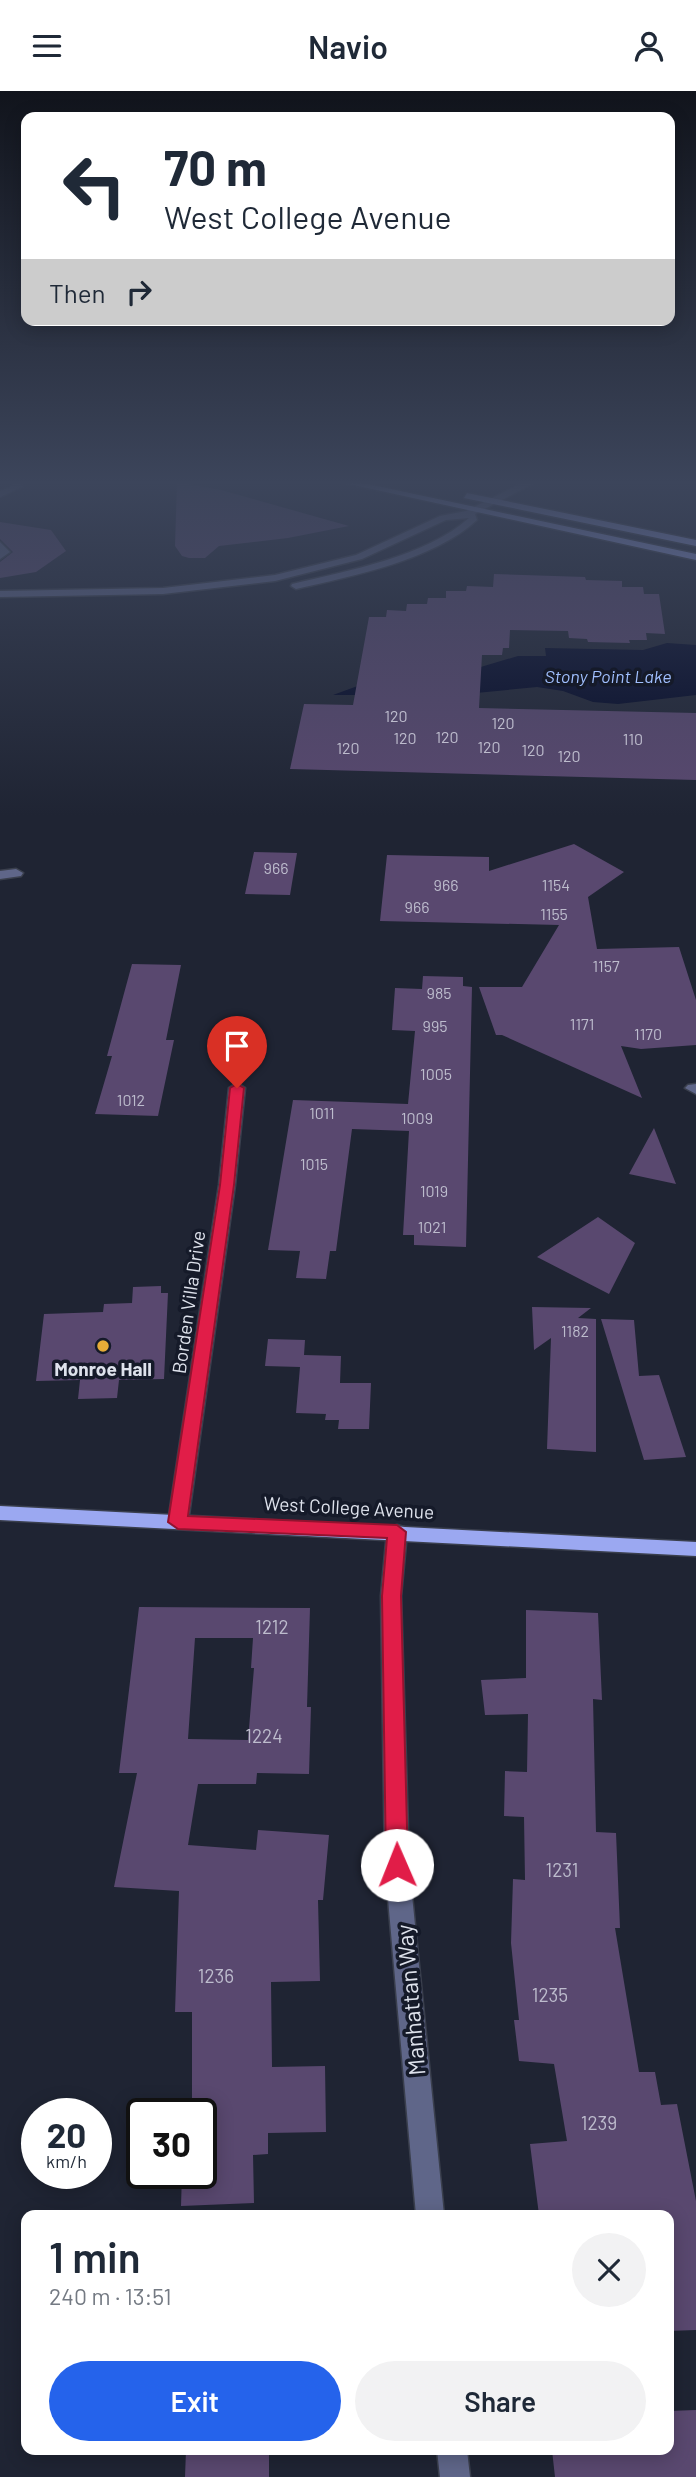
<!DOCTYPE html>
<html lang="en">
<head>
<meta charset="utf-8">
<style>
	body { margin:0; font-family:Barlow,sans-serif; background:#f2f2f3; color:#1f2937; height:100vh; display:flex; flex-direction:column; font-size:26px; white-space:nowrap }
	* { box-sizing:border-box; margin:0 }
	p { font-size:23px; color:#747a83 }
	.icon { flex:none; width:38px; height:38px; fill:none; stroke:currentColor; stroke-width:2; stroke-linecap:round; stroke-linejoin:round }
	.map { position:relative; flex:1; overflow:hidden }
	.details { position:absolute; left:21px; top:2119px; width:653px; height:245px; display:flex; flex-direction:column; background:#fff; border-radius:14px; box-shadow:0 4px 18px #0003 }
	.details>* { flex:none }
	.top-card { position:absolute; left:21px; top:21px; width:654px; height:214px; border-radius:14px; box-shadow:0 4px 18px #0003; background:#fff; color:#1f2937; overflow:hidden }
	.speed { position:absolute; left:21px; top:2007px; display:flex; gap:14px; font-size:35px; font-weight:700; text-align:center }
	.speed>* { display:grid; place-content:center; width:91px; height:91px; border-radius:50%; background:#fff; box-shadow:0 4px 18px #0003; line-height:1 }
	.speed small { font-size:18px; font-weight:400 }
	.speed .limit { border:4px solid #111; border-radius:10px; background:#fff; color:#111 }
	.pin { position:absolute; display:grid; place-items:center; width:60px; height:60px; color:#fff; margin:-72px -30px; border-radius:50% 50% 50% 0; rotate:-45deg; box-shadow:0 0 7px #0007 }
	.pin .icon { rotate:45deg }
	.me { position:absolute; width:77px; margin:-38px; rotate:359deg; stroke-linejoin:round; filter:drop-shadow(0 0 5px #0008) }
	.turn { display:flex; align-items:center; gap:24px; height:147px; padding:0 28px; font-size:32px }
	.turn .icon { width:91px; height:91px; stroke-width:2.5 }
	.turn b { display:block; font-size:49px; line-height:60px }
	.then { display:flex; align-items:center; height:66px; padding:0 28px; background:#0003; gap:14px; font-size:26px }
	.round { display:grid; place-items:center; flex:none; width:74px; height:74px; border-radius:37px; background:#f2f2f3 }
	.overview { display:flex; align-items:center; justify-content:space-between; height:119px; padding:0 28px }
	h1 { font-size:42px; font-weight:600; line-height:52px }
	.primary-button { display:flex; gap:14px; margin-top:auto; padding:14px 28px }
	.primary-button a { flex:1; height:80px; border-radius:42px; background:#2563eb; color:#fff; font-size:28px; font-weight:600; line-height:80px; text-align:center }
	.primary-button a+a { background:#f2f2f3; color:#1f2937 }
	header { display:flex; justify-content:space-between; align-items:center; height:91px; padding:0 28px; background:#fff; font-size:32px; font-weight:600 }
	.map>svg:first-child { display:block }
	.water { fill:#010725 }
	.building { fill:#59486f; fill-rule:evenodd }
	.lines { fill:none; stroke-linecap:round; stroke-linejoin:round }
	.minor-casing { stroke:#3a3f4d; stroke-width:3 }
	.major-casing { stroke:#3a3f4d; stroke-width:3 }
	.minor { fill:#5f6689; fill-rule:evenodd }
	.major { fill:#9ba8f1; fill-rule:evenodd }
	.route { fill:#e11d48; stroke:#92132f; stroke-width:2 }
	.poi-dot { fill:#e7ac37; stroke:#151a29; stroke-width:2.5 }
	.labels { text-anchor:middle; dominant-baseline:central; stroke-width:7; stroke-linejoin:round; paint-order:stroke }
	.number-label { font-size:16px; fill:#bdbccd }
	.far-water-label { font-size:18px; font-style:italic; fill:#a0bffe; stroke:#151a29 }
	.street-label { font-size:19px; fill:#dee2ec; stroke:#151a29 }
	.poi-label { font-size:19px; font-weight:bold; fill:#dee2ec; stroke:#151a29 }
	.near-number-label { font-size:19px; fill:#bdbccd }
	.near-street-label { font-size:23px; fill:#dee2ec; stroke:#151a29 }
</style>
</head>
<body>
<header><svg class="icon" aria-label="menu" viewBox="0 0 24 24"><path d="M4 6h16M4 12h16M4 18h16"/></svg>Navio<svg class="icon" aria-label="person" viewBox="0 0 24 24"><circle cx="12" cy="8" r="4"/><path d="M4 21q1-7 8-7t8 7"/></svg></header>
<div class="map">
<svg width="696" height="2386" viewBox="0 0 696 2386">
	<rect width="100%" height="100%" fill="#1f2433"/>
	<path class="water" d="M 667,552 L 696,554 L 696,604 L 618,613 L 593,611 L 563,600 L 537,596 L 455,604 L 333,604 L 363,593 L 464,581 L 518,565 L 546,565 L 545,557 L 643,559 Z"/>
	<path class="building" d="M 177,391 L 221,399 L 349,435 L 288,447 L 219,455 L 205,467 L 189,467 L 182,465 L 175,455 Z
		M 0,431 L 51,439 L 66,460 L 36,481 L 0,487 L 0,471 L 13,461 L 0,448 Z
		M 494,483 L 585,486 L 586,489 L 622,490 L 622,496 L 643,496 L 644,503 L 659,503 L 665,543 L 646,542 L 647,549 L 629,549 L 630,552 L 588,551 L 587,548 L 569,547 L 568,540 L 510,539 L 509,557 L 503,557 L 502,564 L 482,564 L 479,617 L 696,622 L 696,689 L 290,678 L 304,613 L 353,614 L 369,526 L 386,526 L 387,519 L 406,520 L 407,513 L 427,513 L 428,507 L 446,507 L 446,500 L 466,500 L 467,495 L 493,496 Z
		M 574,753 L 624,781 L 588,806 L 597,858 L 679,856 L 696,909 L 696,954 L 641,958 L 621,955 L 642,1007 L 502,944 L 496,944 L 479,896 L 522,896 L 559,834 L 380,830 L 387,764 L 489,766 L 489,780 Z
		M 254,761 L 297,762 L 290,804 L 245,803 Z
		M 132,873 L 181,874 L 166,949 L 174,949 L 158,1025 L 95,1023 L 112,965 L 107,965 Z
		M 423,885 L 463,886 L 463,895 L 472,896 L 466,1156 L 414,1154 L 414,1144 L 403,1144 L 409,1040 L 352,1038 L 336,1160 L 330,1160 L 326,1188 L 296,1187 L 300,1160 L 268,1159 L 293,1009 L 408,1013 L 415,940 L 392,939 L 395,897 L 422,898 Z
		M 654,1037 L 676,1093 L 629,1083 Z
		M 598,1126 L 635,1152 L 609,1203 L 537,1166 Z
		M 161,1195 L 161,1202 L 168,1202 L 164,1288 L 119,1289 L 117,1307 L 78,1308 L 80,1289 L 36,1290 L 44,1223 L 103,1221 L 104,1213 L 132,1212 L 133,1196 Z
		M 532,1216 L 591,1217 L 578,1227 L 596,1228 L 596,1361 L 547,1358 L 551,1247 L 534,1259 Z
		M 601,1228 L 634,1229 L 639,1285 L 659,1284 L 686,1366 L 644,1369 Z
		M 268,1248 L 305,1249 L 304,1264 L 341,1265 L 340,1292 L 371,1292 L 369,1338 L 338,1338 L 339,1329 L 325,1329 L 326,1323 L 296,1322 L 300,1276 L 265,1275 Z
		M 139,1516 L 310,1517 L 307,1616 L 311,1616 L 309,1683 L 257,1682 L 256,1693 L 198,1693 L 188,1754 L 256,1759 L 258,1739 L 329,1744 L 323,1809 L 318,1809 L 320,1890 L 271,1891 L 272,1976 L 325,1975 L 326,2041 L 268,2042 L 268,2063 L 253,2064 L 254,2112 L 181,2115 L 182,2082 L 201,2082 L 201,2023 L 192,2023 L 192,1921 L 175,1921 L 179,1800 L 114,1796 L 137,1682 L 119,1682 ZM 195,1547 L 253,1547 L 251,1577 L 254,1577 L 248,1649 L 188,1648 Z
		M 526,1519 L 598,1522 L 602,1609 L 593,1608 L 596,1741 L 616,1742 L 620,1837 L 615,1837 L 639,1981 L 655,1981 L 661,2014 L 677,2013 L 696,2110 L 696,2239 L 668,2240 L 668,2124 L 539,2124 L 530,2053 L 567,2050 L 554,1973 L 519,1970 L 514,1929 L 519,1929 L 511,1852 L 513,1788 L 525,1789 L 524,1726 L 504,1725 L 505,1680 L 527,1681 L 528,1623 L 485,1624 L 481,1589 L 526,1587 Z
		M 696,2319 L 696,2386 L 555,2386 L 552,2359 L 668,2359 L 668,2320 Z
		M 186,2359 L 269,2359 L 269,2386 L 185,2386 Z"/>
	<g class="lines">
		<defs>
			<path id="minor" d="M 12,391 L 21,391 L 22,396 L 0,406 L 0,400 L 13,395 Z
				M 524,391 L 536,391 L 475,423 L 477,429 C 434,469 353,485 296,498 L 291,495 L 292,493 C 347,480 427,465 469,427 L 446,429 L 362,468 L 275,490 L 163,503 L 0,506 L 0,500 L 163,497 L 275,484 L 356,464 L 440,425 L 466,420 Z
				M 0,451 L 10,461 L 0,468 Z
				M 16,778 L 23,782 L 21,785 L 0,788 L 0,780 Z
				M 237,992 L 245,997 L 235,1094 L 188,1431 L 185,1436 L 171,1436 L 168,1431 L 219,1094 L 229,997 Z
				M 696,993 L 696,1003 L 685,997 L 688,994 Z
				M 397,1434 L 404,1436 L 407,1441 L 401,1505 L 409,1774 L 444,2124 L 416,2124 L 385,1774 L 381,1505 L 387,1441 L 390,1436 Z
				M 437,2359 L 467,2359 L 470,2386 L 440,2386 Z"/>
			<path id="major" d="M 340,391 L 358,391 L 696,463 L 696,469 Z
				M 467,402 L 696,449 L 696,455 L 464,407 Z
				M 0,1415 L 696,1451 L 696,1465 L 0,1429 Z"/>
		</defs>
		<use href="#minor" class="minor-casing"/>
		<use href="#major" class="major-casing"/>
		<use href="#minor" class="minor"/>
		<use href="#major" class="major"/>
	</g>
	<linearGradient id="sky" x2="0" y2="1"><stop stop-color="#11141c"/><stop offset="0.54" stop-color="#3c455b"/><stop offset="1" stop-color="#3c455b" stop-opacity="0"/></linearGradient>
	<rect width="696" height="725" fill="url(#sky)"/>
	<path class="route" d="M 237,993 L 244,997 L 234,1094 L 188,1425 L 397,1434 L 406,1441 L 401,1505 L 408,1774 L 404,1780 L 397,1783 L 389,1780 L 386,1774 L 382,1505 L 387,1447 L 178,1438 L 168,1431 L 220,1094 L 230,997 Z"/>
	<circle class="poi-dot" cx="103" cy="1255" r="7"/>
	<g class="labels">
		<g class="number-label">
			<text x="396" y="624">120</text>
			<text x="503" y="631">120</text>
			<text x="447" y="645">120</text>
			<text x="405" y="646">120</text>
			<text x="633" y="647">110</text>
			<text x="489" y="655">120</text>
			<text x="348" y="656">120</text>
			<text x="533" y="658">120</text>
			<text x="569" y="664">120</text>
			<text x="276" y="776">966</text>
			<text x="446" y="793">966</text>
			<text x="556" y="793">1154</text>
			<text x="417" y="815">966</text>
			<text x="554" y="822">1155</text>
			<text x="606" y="874">1157</text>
			<text x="439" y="901">985</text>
			<text x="582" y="932">1171</text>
			<text x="435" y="934">995</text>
			<text x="648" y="942">1170</text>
			<text x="436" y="982">1005</text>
			<text x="131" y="1008">1012</text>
			<text x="322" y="1021">1011</text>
			<text x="417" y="1026">1009</text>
			<text x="314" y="1072">1015</text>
			<text x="434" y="1099">1019</text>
			<text x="432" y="1135">1021</text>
			<text x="575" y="1239">1182</text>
		</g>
		<g class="far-water-label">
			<text x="608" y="585">Stony Point Lake</text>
		</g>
		<g class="street-label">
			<text transform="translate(188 1211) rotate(-82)">Borden Villa Drive</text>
			<text transform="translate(349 1416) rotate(3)">West College Avenue</text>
		</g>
		<g class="poi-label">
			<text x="103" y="1277">Monroe Hall</text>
		</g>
		<g class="near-number-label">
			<text x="272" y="1535">1212</text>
			<text x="264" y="1644">1224</text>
			<text x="562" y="1778">1231</text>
			<text x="216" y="1884">1236</text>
			<text x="550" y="1903">1235</text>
			<text x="599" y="2031">1239</text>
		</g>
		<g class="near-street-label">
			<text transform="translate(410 1909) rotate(-95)">Manhattan Way</text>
		</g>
	</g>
</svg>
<div class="speed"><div>20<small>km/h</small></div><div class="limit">30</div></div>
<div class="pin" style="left:237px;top:997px;background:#d93025"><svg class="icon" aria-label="arrive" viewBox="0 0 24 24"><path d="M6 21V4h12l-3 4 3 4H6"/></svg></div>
<svg class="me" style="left:397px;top:1774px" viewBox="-20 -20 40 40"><circle r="19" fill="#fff"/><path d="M0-13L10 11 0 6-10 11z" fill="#e11d48"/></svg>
<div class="top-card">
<div class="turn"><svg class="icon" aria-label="left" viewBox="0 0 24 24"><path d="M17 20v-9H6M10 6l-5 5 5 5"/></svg><div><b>70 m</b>West College Avenue</div></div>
<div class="then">Then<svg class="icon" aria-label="right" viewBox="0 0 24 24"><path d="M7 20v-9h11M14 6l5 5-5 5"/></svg></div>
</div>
<section class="details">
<div class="overview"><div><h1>1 min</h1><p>240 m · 13:51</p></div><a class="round"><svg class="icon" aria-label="close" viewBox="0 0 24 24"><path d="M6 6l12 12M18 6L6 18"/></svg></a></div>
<div class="primary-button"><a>Exit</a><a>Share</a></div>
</section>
</div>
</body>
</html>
